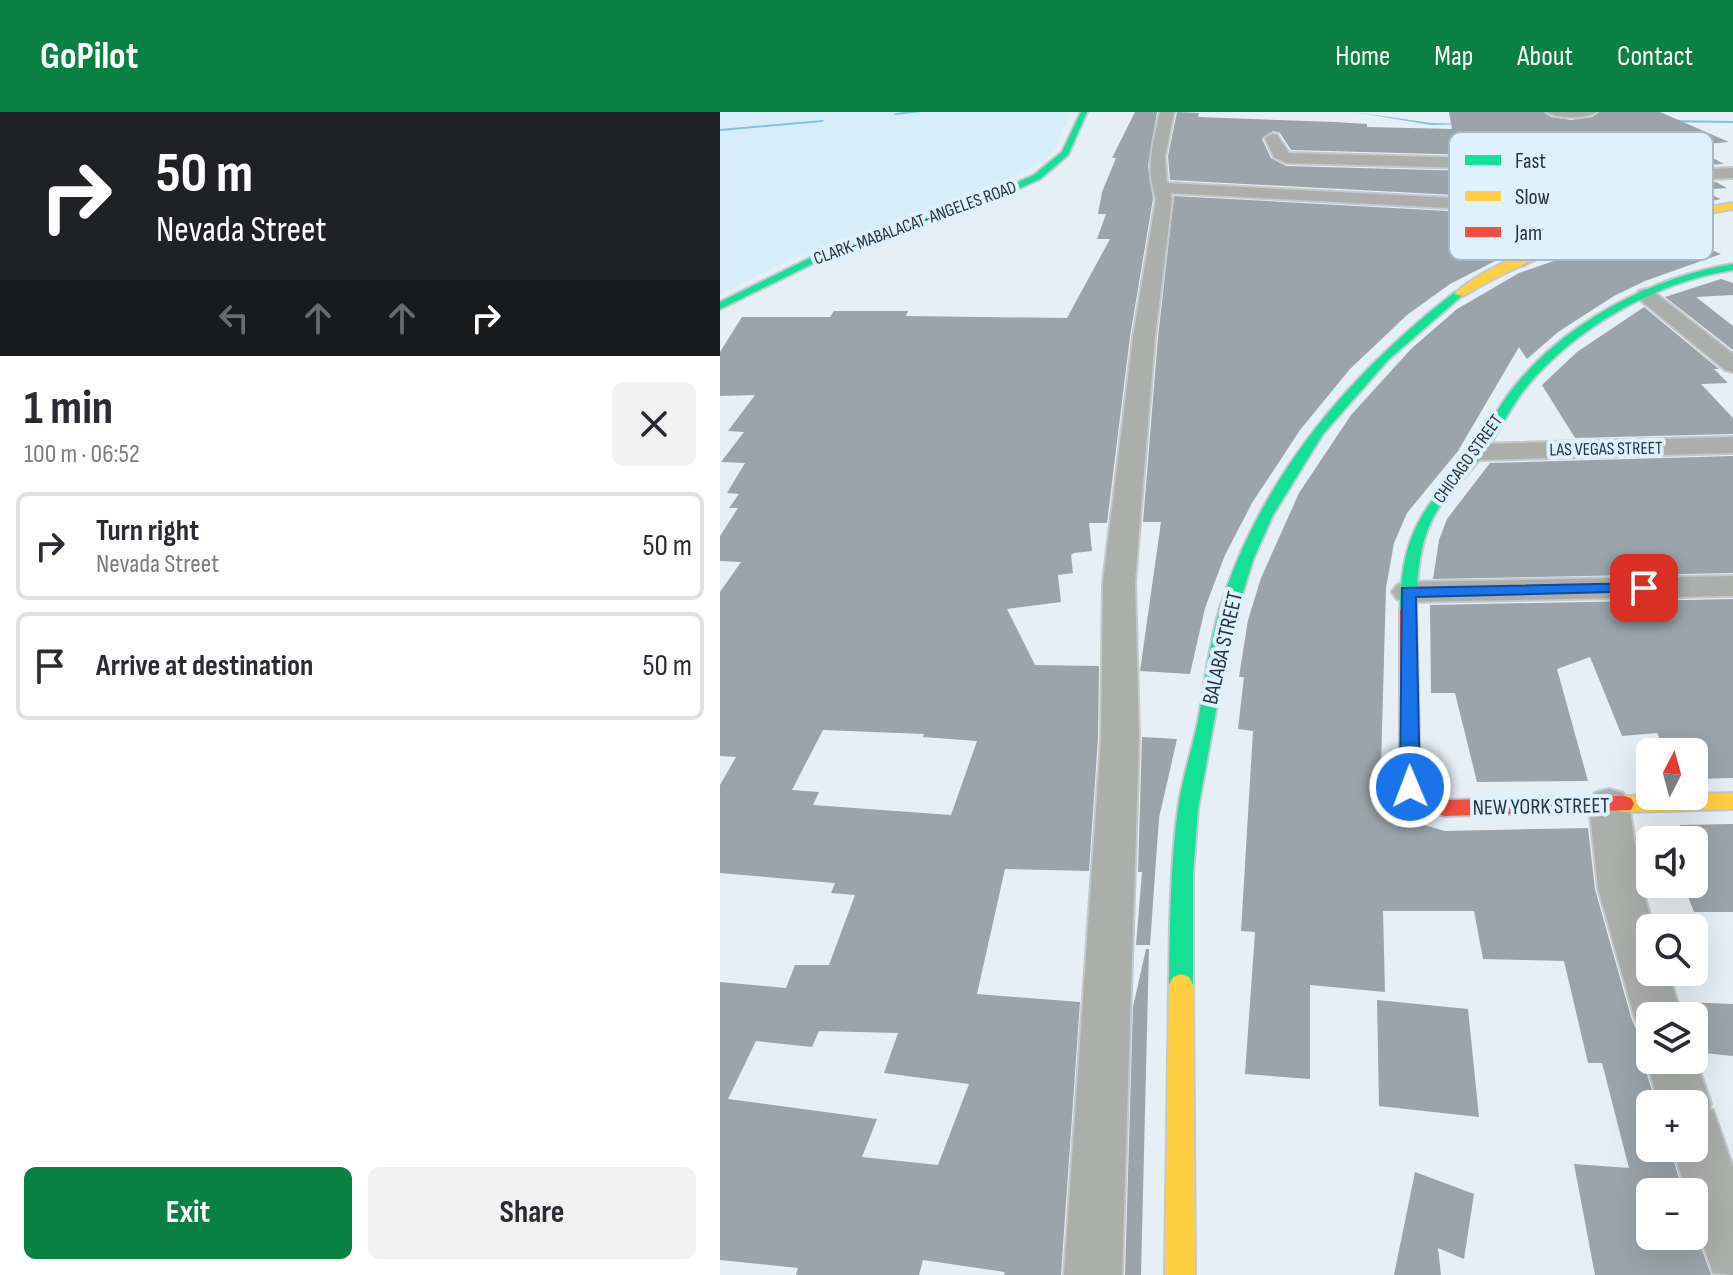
<!DOCTYPE html>
<html lang="en">
<head>
<meta charset="utf-8">
<style>
	body { margin:0; font-family:"Sofia Sans Condensed",sans-serif; background:#f2f2f3; color:#2b2b33; height:100vh; display:flex; flex-direction:column; font-size:30px; white-space:nowrap }
	* { box-sizing:border-box; margin:0 }
	p { font-size:26px; color:#7c7c81 }
	.icon { flex:none; width:44px; height:44px; fill:none; stroke:currentColor; stroke-width:2; stroke-linecap:round; stroke-linejoin:round }
	.map { position:relative; flex:1; overflow:hidden }
	.drawer { display:flex; flex-direction:column; background:#fff; width:720px }
	.drawer>* { flex:none }
	.banner { background:#202124; color:#fff; overflow:hidden }
	.needle { width:52px; rotate:6deg }
	.tools { position:absolute; left:916px; top:626px; display:grid; gap:16px }
	.tools a { display:grid; place-items:center; width:72px; height:72px; border-radius:12px; background:#fff; box-shadow:0 8px 32px #0002; font-size:40px }
	.pin { position:absolute; display:grid; place-items:center; width:68px; height:68px; color:#fff; margin:-34px; border-radius:16px; box-shadow:0 4px 12px #0006 }
	.me { position:absolute; width:88px; margin:-44px; rotate:359deg; stroke-linejoin:round; filter:drop-shadow(0 0 6px #0008) }
	.turn { display:flex; align-items:center; gap:28px; height:168px; padding:0 24px; font-size:36px }
	.turn .icon { width:104px; height:104px; stroke-width:2.5 }
	.turn b { display:block; font-size:56px; line-height:68px }
	.lanes { display:flex; align-items:center; height:76px; padding:0 24px; background:#0003; justify-content:center; gap:40px; direction:ltr }
	.lanes .off { opacity:.35 }
	.round { display:grid; place-items:center; flex:none; width:84px; height:84px; border-radius:12px; background:#f2f2f3 }
	.head { display:flex; align-items:center; justify-content:space-between; height:136px; padding:0 24px }
	h1 { font-size:48px; font-weight:700; line-height:60px }
	.action { display:flex; gap:16px; margin-top:auto; padding:16px 24px }
	.action a { flex:1; height:92px; border-radius:12px; background:#0b8043; color:#fff; font-size:32px; font-weight:700; line-height:92px; text-align:center }
	.action a+a { background:#f2f2f3; color:#2b2b33 }
	ul { padding:0; list-style:none }
	li { display:flex; align-items:center; gap:24px; height:108px; margin:0 16px 12px; padding:0 8px; border:4px solid #e1e1e2; border-radius:12px }
	li div { flex:1 }
	li b { display:block; font-size:30px }
	li em { font-style:normal }
	header { display:flex; align-items:center; gap:48px; box-sizing:border-box; height:112px; padding:0 40px; background:#0b8043; color:#fff }
	header strong { font-size:38px }
	nav { display:flex; gap:44px; margin-inline-start:auto; font-size:28px }
	main { display:flex; flex:1; min-height:0 }
	.map>svg:first-child { display:block }
	.built { fill:#d7edfa }
	.lines { fill:none; stroke-linecap:round; stroke-linejoin:round }
	.stream { fill:#79c1e6; fill-rule:evenodd }
	.building { fill:#9aa4aa; fill-rule:evenodd }
	.street-casing { stroke:#c1c9ce; stroke-width:4 }
	.fast-casing { stroke:#c1c9ce; stroke-width:4 }
	.slow-casing { stroke:#c1c9ce; stroke-width:4 }
	.jam-casing { stroke:#c1c9ce; stroke-width:4 }
	.street { fill:#acaeac; fill-rule:evenodd }
	.fast { fill:#16e098; fill-rule:evenodd }
	.slow { fill:#ffcf43; fill-rule:evenodd }
	.jam { fill:#f24e42; fill-rule:evenodd }
	.route { fill:#1a73e8; stroke:#114b97; stroke-width:2 }
	.labels { text-anchor:middle; dominant-baseline:central; stroke-width:8; stroke-linejoin:round; paint-order:stroke }
	.far-street-label { font-size:18px; fill:#28353c; stroke:#def1fc }
	.street-label { font-size:22px; fill:#28353c; stroke:#def1fc }
	.key { fill:#def1fc; stroke:#a7b9c2; stroke-width:2 }
	.key-label { font-size:22px; fill:#28353c }
</style>
</head>
<body>
<header>
<strong>GoPilot</strong>
<nav><a>Home</a><a>Map</a><a>About</a><a>Contact</a></nav>
</header>
<main>
<section class="drawer">
<div class="banner">
<div class="turn"><svg class="icon" aria-label="right" viewBox="0 0 24 24"><path d="M7 20v-9h11M14 6l5 5-5 5"/></svg><div><b>50 m</b>Nevada Street</div></div>
<div class="lanes"><svg class="icon off" aria-label="left" viewBox="0 0 24 24"><path d="M17 20v-9H6M10 6l-5 5 5 5"/></svg><svg class="icon off" aria-label="ahead" viewBox="0 0 24 24"><path d="M12 20V5M6 11l6-6 6 6"/></svg><svg class="icon off" aria-label="ahead" viewBox="0 0 24 24"><path d="M12 20V5M6 11l6-6 6 6"/></svg><svg class="icon" aria-label="right" viewBox="0 0 24 24"><path d="M7 20v-9h11M14 6l5 5-5 5"/></svg></div>
</div>
<div class="head"><div><h1>1 min</h1><p>100 m · 06:52</p></div><a class="round"><svg class="icon" aria-label="close" viewBox="0 0 24 24"><path d="M6 6l12 12M18 6L6 18"/></svg></a></div>
<ul>
<li><svg class="icon" aria-label="right" viewBox="0 0 24 24"><path d="M7 20v-9h11M14 6l5 5-5 5"/></svg><div><b>Turn right</b><p>Nevada Street</p></div><em>50 m</em></li>
<li><svg class="icon" aria-label="arrive" viewBox="0 0 24 24"><path d="M6 21V4h12l-3 4 3 4H6"/></svg><div><b>Arrive at destination</b></div><em>50 m</em></li>
</ul>
<div class="action"><a>Exit</a><a>Share</a></div>
</section>
<div class="map">
<svg width="1013" height="1163" viewBox="0 0 1013 1163">
	<rect width="100%" height="100%" fill="#e5eff5"/>
	<path class="built" d="M 0,0 L 350,0 L 336,36 L 326,48 L 305,59 L 267,78 L 67,149 L 0,182 Z"/>
	<g class="lines">
		<path class="stream" d="M 183,0 L 202,0 L 175,3 L 173,2 Z
			M 634,0 L 711,11 L 750,12 L 711,13 Z
			M 104,8 L 102,10 L 0,19 L 0,17 Z
			M 942,8 L 1013,9 L 1013,11 L 940,10 Z"/>
	</g>
	<path class="building" d="M 415,0 L 437,0 L 428,54 L 433,87 L 410,225 L 387,411 L 369,411 L 372,439 L 354,441 L 351,443 L 353,461 L 338,463 L 341,490 L 287,497 L 315,553 L 379,554 L 378,626 L 369,759 L 285,757 L 257,882 L 360,890 L 341,1163 L 284,1163 L 285,1160 L 203,1148 L 199,1163 L 76,1163 L 78,1156 L 0,1148 L 0,870 L 66,876 L 75,853 L 109,853 L 135,783 L 111,781 L 115,771 L 0,761 L 0,673 L 16,645 L 0,644 L 0,480 L 21,450 L 0,449 L 0,424 L 18,396 L 9,396 L 19,382 L 7,381 L 25,351 L 1,350 L 24,320 L 8,319 L 35,283 L 0,284 L 0,240 L 22,205 L 110,205 L 114,199 L 188,199 L 186,204 L 347,206 L 390,127 L 377,127 L 386,102 L 378,102 L 382,80 L 396,46 L 392,46 ZM 103,618 L 204,622 L 203,625 L 257,629 L 231,703 L 93,693 L 99,680 L 72,678 ZM 99,919 L 178,921 L 164,961 L 249,972 L 218,1053 L 142,1045 L 157,1007 L 8,987 L 36,929 L 92,935 Z
		M 457,0 L 479,1 L 478,5 L 615,10 L 647,12 L 647,15 L 732,17 L 729,0 L 824,0 L 831,5 L 851,8 L 872,5 L 879,0 L 940,0 L 1009,30 L 975,33 L 982,37 L 976,37 L 1004,52 L 919,57 L 878,64 L 851,51 L 825,45 L 571,38 L 560,21 L 553,19 L 542,27 L 551,46 L 566,54 L 824,61 L 854,72 L 834,80 L 772,85 L 450,68 L 448,44 Z
		M 996,70 L 1007,76 L 980,78 L 1001,87 L 880,112 L 809,135 L 788,100 L 838,96 L 881,79 L 919,73 Z
		M 454,84 L 764,101 L 787,143 L 730,172 L 687,203 L 630,257 L 580,318 L 532,391 L 505,443 L 485,496 L 470,562 L 420,559 L 441,410 L 423,410 L 438,225 Z
		M 977,110 L 980,111 L 946,118 L 1001,142 L 925,169 L 894,184 L 838,220 L 807,247 L 799,235 L 738,339 L 687,401 L 674,431 L 666,476 L 661,653 L 664,679 L 679,701 L 681,710 L 697,711 L 725,719 L 868,716 L 875,777 L 911,905 L 918,922 L 930,928 L 923,949 L 936,992 L 930,992 L 930,1036 L 950,1036 L 963,1080 L 930,1080 L 930,1124 L 974,1124 L 974,1115 L 991,1163 L 875,1163 L 854,1052 L 909,1056 L 882,951 L 868,951 L 844,849 L 763,847 L 754,799 L 663,799 L 665,880 L 590,873 L 590,967 L 525,962 L 535,820 L 521,819 L 533,619 L 518,617 L 524,565 L 519,565 L 528,508 L 541,466 L 579,381 L 631,303 L 691,237 L 737,197 L 799,161 L 889,130 Z
		M 1001,167 L 1013,171 L 1013,183 L 976,185 L 1013,214 L 1013,238 L 945,185 Z
		M 924,195 L 999,257 L 994,257 L 1008,271 L 981,272 L 1013,306 L 1013,322 L 855,326 L 822,273 L 857,240 Z
		M 1013,344 L 1013,461 L 713,467 L 719,428 L 727,407 L 770,351 Z
		M 1013,487 L 1013,666 L 974,667 L 974,640 L 946,640 L 937,621 L 902,624 L 870,545 L 837,557 L 868,669 L 757,670 L 735,581 L 711,581 L 710,493 Z
		M 422,625 L 457,627 L 439,706 L 430,833 L 416,833 L 422,760 L 418,760 Z
		M 1013,712 L 1013,800 L 974,800 L 963,772 L 974,772 L 974,728 L 944,726 L 965,726 L 960,713 Z
		M 426,837 L 429,837 L 421,1163 L 405,1163 L 413,895 Z
		M 657,888 L 748,897 L 759,1005 L 659,994 Z
		M 961,890 L 1013,892 L 1013,944 L 974,940 L 974,904 L 965,904 Z
		M 695,1060 L 754,1082 L 744,1147 L 718,1136 L 721,1163 L 674,1163 Z"/>
	<g class="lines">
		<defs>
			<path id="street" d="M 440,0 L 454,0 L 445,44 L 447,71 L 772,88 L 835,83 L 862,72 L 825,58 L 566,51 L 554,45 L 545,26 L 552,22 L 557,23 L 569,41 L 825,48 L 850,54 L 878,67 L 919,60 L 1013,56 L 1013,66 L 919,70 L 880,76 L 838,93 L 783,97 L 813,148 L 803,154 L 793,148 L 766,98 L 450,81 L 452,87 L 435,225 L 415,470 L 419,626 L 402,1163 L 344,1163 L 381,626 L 383,470 L 413,225 L 436,87 C 425,56 433,31 440,0 Z
				M 827,0 L 876,0 C 865,7 838,7 827,0 Z
				M 926,177 L 933,179 L 1013,242 L 1013,260 L 1005,258 L 919,187 L 916,183 L 919,179 Z
				M 1013,325 L 1013,341 L 758,348 L 749,346 L 745,340 L 749,334 L 758,332 Z
				M 1013,464 L 1013,484 L 688,490 L 677,487 L 672,480 L 677,473 L 688,470 Z
				M 889,677 L 903,681 L 909,693 L 922,776 L 934,816 L 930,816 L 930,860 L 948,860 L 962,904 L 930,904 L 930,925 L 921,921 L 914,904 L 878,776 L 869,693 L 875,681 Z
				M 930,938 L 930,948 L 974,948 L 974,943 L 976,948 L 991,992 L 989,997 L 993,998 L 1013,1055 L 1013,1163 L 993,1161 L 974,1106 L 974,1080 L 966,1080 L 953,1036 L 974,1036 L 974,992 L 939,992 L 926,948 Z"/>
			<path id="fast" d="M 361,0 L 367,0 L 348,43 L 320,67 L 269,90 L 98,149 L 0,197 L 0,190 L 92,145 L 263,86 L 314,63 L 342,40 Z
				M 1013,152 L 1013,158 C 935,170 854,216 804,278 C 788,299 777,324 761,345 C 748,363 731,378 718,397 C 699,426 697,464 696,498 L 694,502 L 682,502 C 678,492 681,477 682,466 C 689,409 713,387 747,346 C 765,324 776,297 794,275 C 846,210 932,165 1013,152 Z
				M 735,180 L 744,182 L 668,248 L 603,322 L 553,403 L 533,448 L 510,522 L 478,697 L 473,763 L 473,873 L 469,881 L 461,884 L 453,881 L 449,873 C 450,815 450,755 458,697 C 462,667 472,638 478,609 C 485,571 489,532 500,496 C 541,365 629,262 735,180 Z"/>
			<path id="slow" d="M 1013,91 L 1013,97 C 918,113 826,133 743,184 L 734,182 C 795,128 933,105 1013,91 Z
				M 1013,681 L 1013,697 L 904,700 L 897,698 L 894,692 L 897,686 L 904,684 Z
				M 461,862 L 469,865 L 473,873 L 475,1163 L 445,1163 L 449,873 L 453,865 Z"/>
			<path id="jam" d="M 688,493 L 696,498 L 700,673 L 709,683 L 725,688 L 904,684 L 911,686 L 914,692 L 911,698 L 725,704 L 695,696 L 680,675 L 680,498 Z"/>
		</defs>
		<use href="#street" class="street-casing"/>
		<use href="#fast" class="fast-casing"/>
		<use href="#slow" class="slow-casing"/>
		<use href="#jam" class="jam-casing"/>
		<use href="#street" class="street"/>
		<use href="#fast" class="fast"/>
		<use href="#slow" class="slow"/>
		<use href="#jam" class="jam"/>
	</g>
	<path class="route" d="M 924,471 L 932,476 L 930,479 L 696,485 L 700,675 L 697,681 L 683,681 L 680,675 L 682,476 Z"/>
	<g class="labels">
		<g class="far-street-label">
			<text transform="translate(195 111) rotate(-20)">CLARK-MABALACAT-ANGELES ROAD</text>
			<text transform="translate(886 337) rotate(-1)">LAS VEGAS STREET</text>
			<text transform="translate(748 347) rotate(-54)">CHICAGO STREET</text>
		</g>
		<g class="street-label">
			<text transform="translate(503 536) rotate(-77)">BALABA STREET</text>
			<text transform="translate(821 695) rotate(-1)">NEW YORK STREET</text>
		</g>
	</g>
	<rect x="729" y="20" width="264" height="128" rx="12" class="key"/>
	<rect x="745" y="43" width="36" height="10" fill="#16e098"/>
	<rect x="745" y="79" width="36" height="10" fill="#ffcf43"/>
	<rect x="745" y="115" width="36" height="10" fill="#f24e42"/>
	<g class="key-label">
		<text x="795" y="56">Fast</text>
		<text x="795" y="92">Slow</text>
		<text x="795" y="128">Jam</text>
	</g>
</svg>
<div class="tools">
<a><svg class="needle" viewBox="-14 -14 28 28"><path d="M0-13l5 13h-10z" fill="#e53935"/><path d="M0 13l5-13h-10z" fill="#7c7c81"/></svg></a>
<a><svg class="icon" aria-label="sound" viewBox="0 0 24 24"><path d="M4 9h4l5-4v14l-5-4H4zM17 9q2 3 0 6"/></svg></a>
<a><svg class="icon" aria-label="search" viewBox="0 0 24 24"><circle cx="10" cy="10" r="6"/><path d="M15 15l6 6"/></svg></a>
<a><svg class="icon" aria-label="layers" viewBox="0 0 24 24"><path d="M12 4l9 5-9 5-9-5zM3 14l9 5 9-5"/></svg></a>
<a>+</a>
<a>−</a>
</div>
<div class="pin" style="left:924px;top:476px;background:#d93025"><svg class="icon" aria-label="arrive" viewBox="0 0 24 24"><path d="M6 21V4h12l-3 4 3 4H6"/></svg></div>
<svg class="me" style="left:690px;top:675px" viewBox="-20 -20 40 40"><circle r="17" fill="#1a73e8" stroke="#fff" stroke-width="3"/><path d="M0-11L8 9 0 5-8 9z" fill="#fff"/></svg>
</div>
</main>
</body>
</html>
